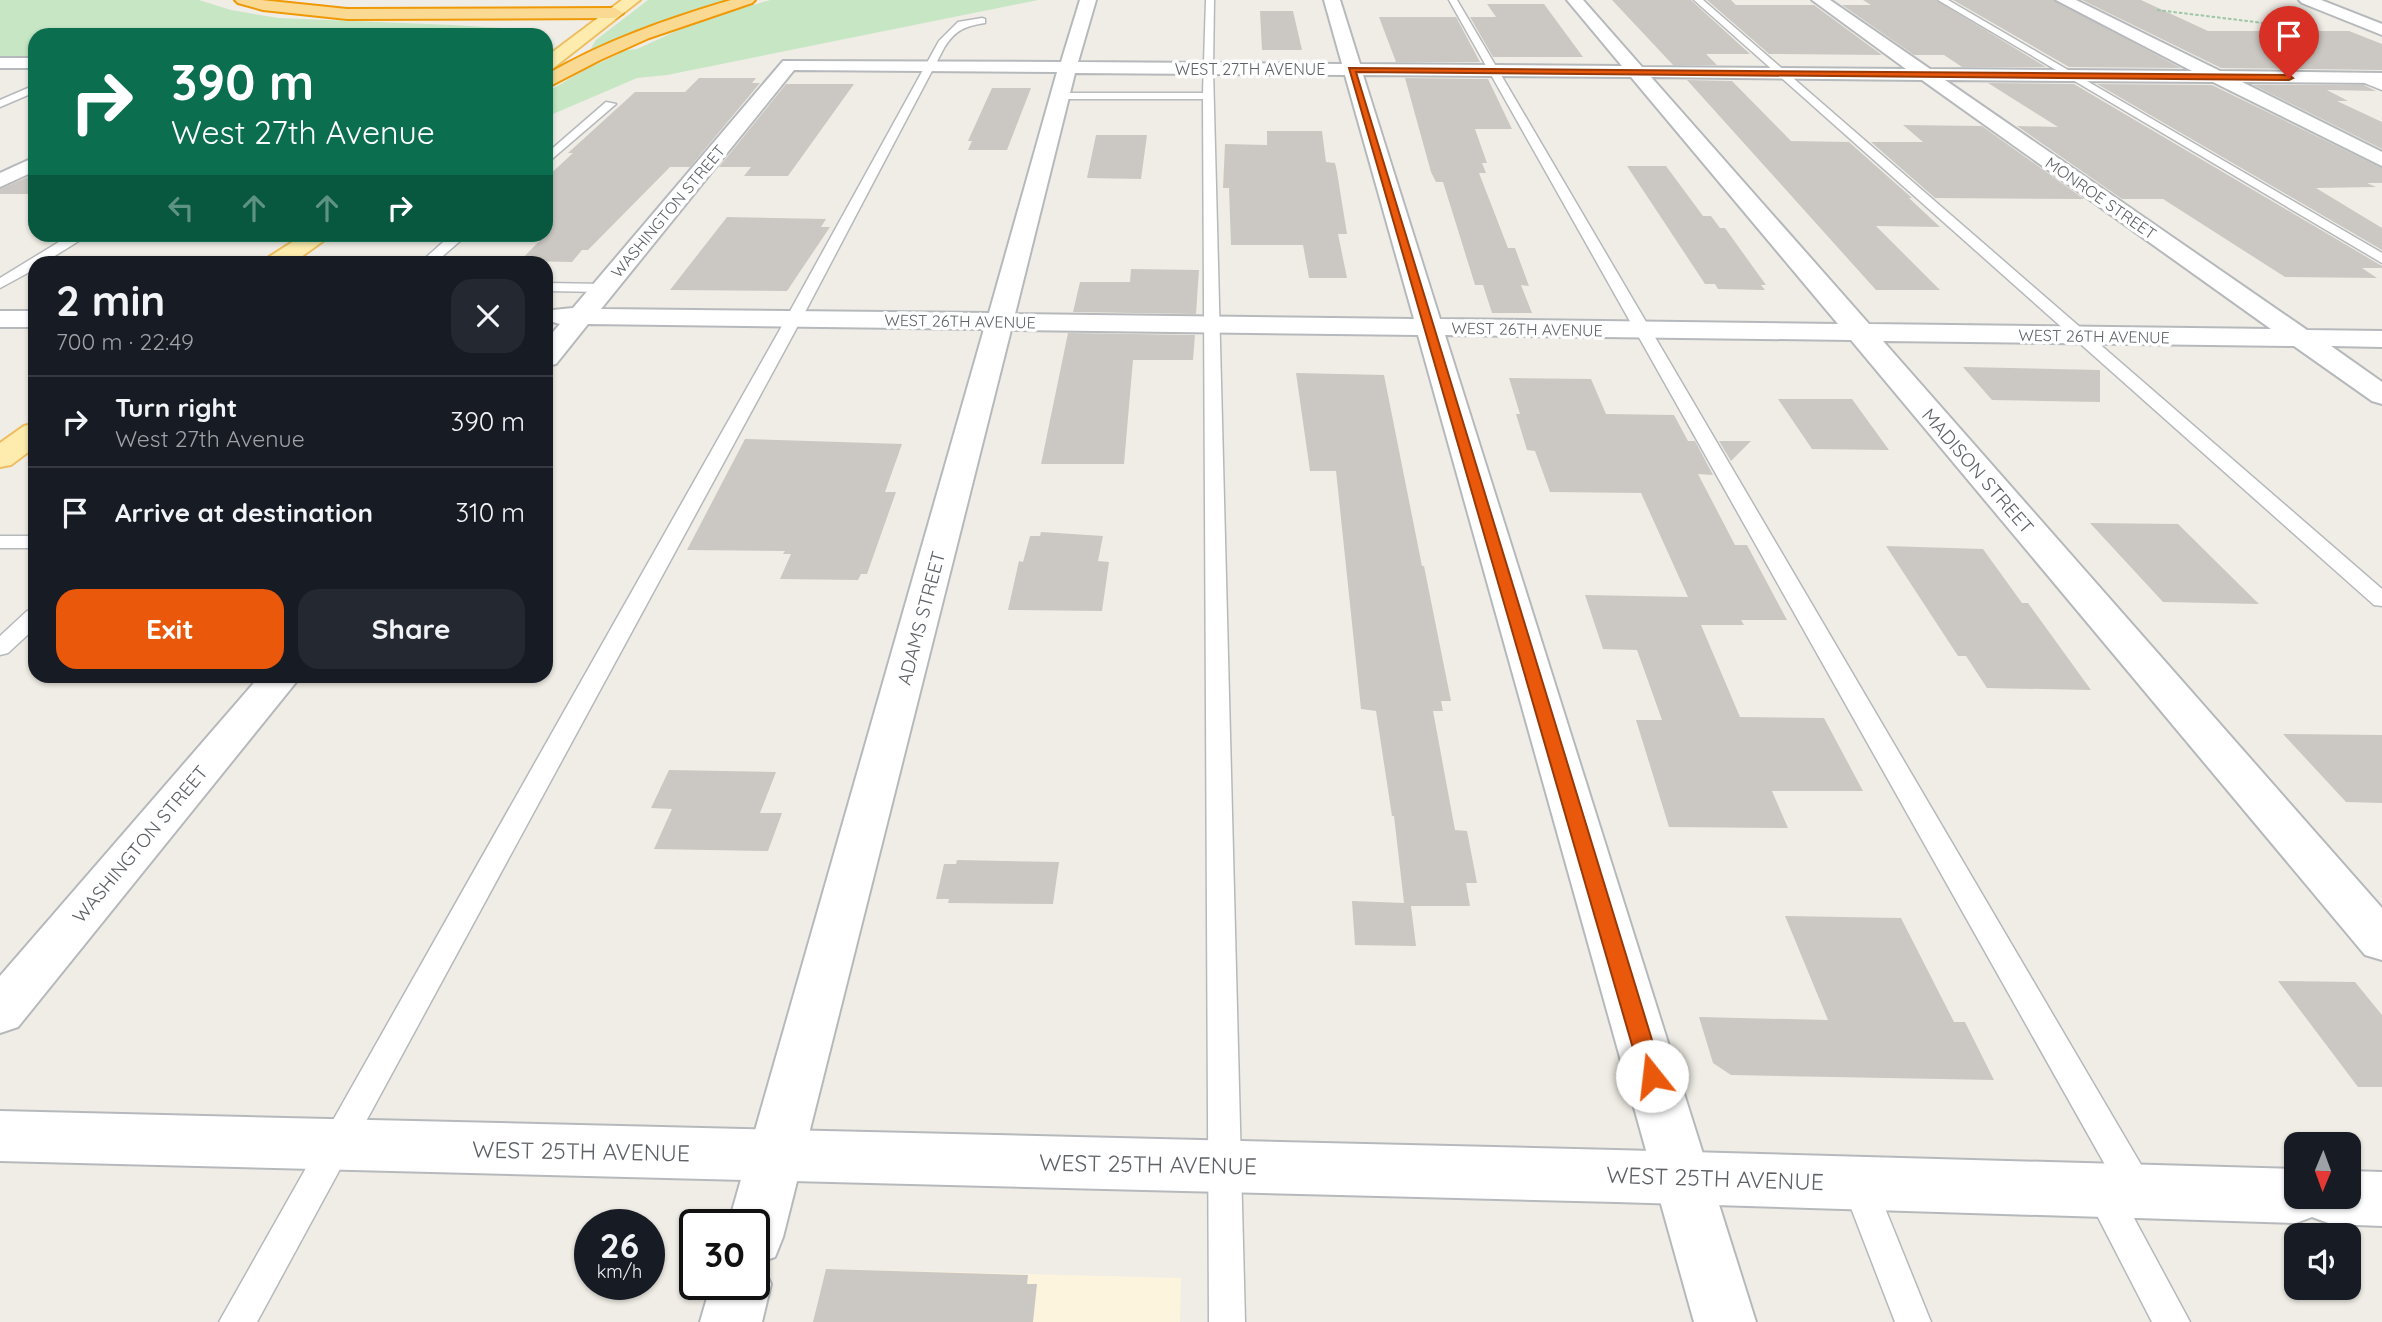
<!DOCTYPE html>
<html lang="en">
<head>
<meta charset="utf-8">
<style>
	body { margin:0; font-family:Quicksand,sans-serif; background:#242831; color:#f1f3f6; height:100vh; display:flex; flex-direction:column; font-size:26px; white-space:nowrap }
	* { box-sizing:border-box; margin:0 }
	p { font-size:23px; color:#9ea1a6 }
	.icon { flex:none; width:38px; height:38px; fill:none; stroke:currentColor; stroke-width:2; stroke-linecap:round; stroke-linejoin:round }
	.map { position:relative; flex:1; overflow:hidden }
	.drawer { position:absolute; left:28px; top:256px; width:525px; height:427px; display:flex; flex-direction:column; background:#171b24; border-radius:21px; box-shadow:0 2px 5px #0004 }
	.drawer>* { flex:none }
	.top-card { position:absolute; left:28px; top:28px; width:525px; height:214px; border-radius:21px; box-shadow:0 2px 5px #0004; background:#0b6e4f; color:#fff; overflow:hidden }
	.needle { width:46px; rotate:181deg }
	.controls { position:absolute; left:2284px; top:1132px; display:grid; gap:14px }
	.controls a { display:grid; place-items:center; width:77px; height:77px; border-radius:14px; background:#171b24; box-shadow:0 2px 5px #0004; font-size:35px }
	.speed { position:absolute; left:574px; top:1209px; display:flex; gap:14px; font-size:35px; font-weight:700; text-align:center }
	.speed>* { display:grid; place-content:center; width:91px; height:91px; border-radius:50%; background:#171b24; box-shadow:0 2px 5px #0004; line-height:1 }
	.speed small { font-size:18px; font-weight:400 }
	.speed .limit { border:4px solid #111; border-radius:10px; background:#fff; color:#111 }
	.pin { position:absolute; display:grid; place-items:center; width:60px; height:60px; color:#fff; margin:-72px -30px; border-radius:50% 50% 50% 0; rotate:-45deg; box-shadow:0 0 7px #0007 }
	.pin .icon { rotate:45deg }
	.me { position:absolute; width:77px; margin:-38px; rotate:344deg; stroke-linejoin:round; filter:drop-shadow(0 0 5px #0008) }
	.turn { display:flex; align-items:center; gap:24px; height:147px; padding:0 28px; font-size:32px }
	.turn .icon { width:91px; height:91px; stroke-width:2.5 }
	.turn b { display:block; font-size:49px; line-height:60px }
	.lanes { display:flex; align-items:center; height:66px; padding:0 28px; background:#0003; justify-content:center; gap:35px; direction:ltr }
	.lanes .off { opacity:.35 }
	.round { display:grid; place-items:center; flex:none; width:74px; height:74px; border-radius:21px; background:#242831 }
	.head { display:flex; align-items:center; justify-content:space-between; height:119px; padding:0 28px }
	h1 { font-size:42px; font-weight:700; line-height:52px }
	.action { display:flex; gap:14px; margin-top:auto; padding:14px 28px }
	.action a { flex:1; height:80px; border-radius:21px; background:#ea580c; color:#fff; font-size:28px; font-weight:700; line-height:80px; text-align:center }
	.action a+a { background:#242831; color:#f1f3f6 }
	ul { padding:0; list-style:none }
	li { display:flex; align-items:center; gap:21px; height:91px; padding:0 28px; border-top:2px solid #363941 }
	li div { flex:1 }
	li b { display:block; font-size:26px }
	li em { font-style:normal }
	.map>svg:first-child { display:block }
	.commercial { fill:#fdf4de }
	.green { fill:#c6e6c4 }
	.building { fill:#cbc8c3 }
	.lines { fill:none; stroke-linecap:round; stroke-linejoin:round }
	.service-casing { stroke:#b6b9bc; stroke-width:3 }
	.minor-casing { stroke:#b6b9bc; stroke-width:4 }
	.tertiary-casing { stroke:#b6b9bc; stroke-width:4 }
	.primary-casing { stroke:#eebe61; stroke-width:4 }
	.motorway-casing { stroke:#ef9906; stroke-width:4 }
	.path-far1 { stroke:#9dc7a6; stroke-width:2; stroke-dasharray:3.5 2; stroke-linecap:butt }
	.path { stroke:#9dc7a6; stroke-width:3.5; stroke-dasharray:5 2.5; stroke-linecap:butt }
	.service { fill:#fff; fill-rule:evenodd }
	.minor { fill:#fff; fill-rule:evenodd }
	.tertiary { fill:#fff; fill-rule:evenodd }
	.primary { fill:#fdecae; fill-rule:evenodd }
	.motorway { fill:#fada93; fill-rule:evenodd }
	.route { fill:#ea580c; stroke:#983908; stroke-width:2 }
	.labels { text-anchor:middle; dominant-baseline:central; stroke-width:7; stroke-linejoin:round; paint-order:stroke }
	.far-street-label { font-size:16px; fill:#5e6266; stroke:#fff }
	.street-label { font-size:19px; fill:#5e6266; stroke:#fff }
	.near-street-label { font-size:23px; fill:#5e6266; stroke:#fff }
</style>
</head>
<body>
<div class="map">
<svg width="2382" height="1322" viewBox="0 0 2382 1322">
	<rect width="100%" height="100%" fill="#f0ede6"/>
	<path class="commercial" d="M 829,1269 L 1181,1278 L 1180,1322 L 817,1322 Z"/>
	<path class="green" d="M 0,0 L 199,0 L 231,10 L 278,18 L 453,25 L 501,28 L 517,35 L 35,35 L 35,60 L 0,61 Z
		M 648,0 L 726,0 L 639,29 L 596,51 L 590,50 L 596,40 Z
		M 770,0 L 1038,0 L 667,75 L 637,78 L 546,117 L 546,93 L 584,70 L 619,54 L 612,52 L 637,49 L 694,23 Z"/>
	<path class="building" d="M 1612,0 L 1691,0 L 1750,54 L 1706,54 L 1717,65 L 1673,65 Z
		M 1707,0 L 1731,0 L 1736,5 L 1814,5 L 1882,55 L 1769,54 Z
		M 1863,0 L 1936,0 L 2046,67 L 1962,67 L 1944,55 L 1914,55 L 1842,5 L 1871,5 Z
		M 1953,0 L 2054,0 L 2181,68 L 2069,67 Z
		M 2082,0 L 2141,0 L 2208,31 L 2349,31 L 2382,44 L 2382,70 L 2221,68 Z
		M 1487,4 L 1544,4 L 1583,57 L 1493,57 L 1470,17 L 1496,17 Z
		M 1260,11 L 1293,11 L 1302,50 L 1262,50 Z
		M 1379,17 L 1456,17 L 1480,62 L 1396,62 Z
		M 699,78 L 756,78 L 752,83 L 760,83 L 690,167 L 670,167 L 588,250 L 582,250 L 572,262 L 520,261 L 546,234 L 546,178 L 573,153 L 568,153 L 635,92 L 685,92 Z
		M 1405,78 L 1488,79 L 1512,129 L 1475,129 L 1487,163 L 1482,163 L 1486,173 L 1479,173 L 1508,248 L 1515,248 L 1529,286 L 1521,285 L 1532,313 L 1492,313 L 1483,285 L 1475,285 L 1443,182 L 1436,182 L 1431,172 Z
		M 1687,80 L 1732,81 L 1791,141 L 1849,142 L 1912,198 L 1909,198 L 1940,227 L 1876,226 L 1940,290 L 1876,290 Z
		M 1988,83 L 2074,84 L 2382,266 L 2382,268 L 2362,268 L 2377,278 L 2285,277 L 2163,199 L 2122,199 L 2017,126 L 2058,127 Z
		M 786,84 L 854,84 L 788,176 L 744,176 L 751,167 L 719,167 Z
		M 2097,84 L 2212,85 L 2382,168 L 2382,183 L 2367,183 L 2376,187 L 2316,188 L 2382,228 L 2382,250 Z
		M 2253,85 L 2364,85 L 2376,91 L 2327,90 L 2348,101 L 2337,101 L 2382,122 L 2382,149 Z
		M 992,88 L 1031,88 L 1007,150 L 968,150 L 972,141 L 968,141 Z
		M 1903,125 L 1982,126 L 2084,199 L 1935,198 L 1871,142 L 1923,142 Z
		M 1267,131 L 1322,131 L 1326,162 L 1335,163 L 1337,172 L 1347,234 L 1338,234 L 1347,278 L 1309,278 L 1303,245 L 1231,245 L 1229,188 L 1223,188 L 1225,144 L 1267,145 Z
		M 1096,135 L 1147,135 L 1141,179 L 1087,178 Z
		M 1627,166 L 1666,166 L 1703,216 L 1711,216 L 1720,228 L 1725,228 L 1766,285 L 1761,285 L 1765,290 L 1718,289 L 1715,284 L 1705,284 Z
		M 35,174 L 35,194 L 0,194 L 0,189 Z
		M 727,217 L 826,219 L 821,227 L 830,227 L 787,291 L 670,290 Z
		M 1131,269 L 1199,270 L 1196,314 L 1073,312 L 1080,282 L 1130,282 Z
		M 1068,333 L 1195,335 L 1193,360 L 1133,360 L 1124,464 L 1041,464 Z
		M 1963,367 L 2100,370 L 2100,402 L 1992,400 Z
		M 1296,373 L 1384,375 L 1422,566 L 1424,566 L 1451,701 L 1441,701 L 1443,711 L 1433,711 L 1455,830 L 1467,831 L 1477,883 L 1466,883 L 1470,906 L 1411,906 L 1416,946 L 1355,945 L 1352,901 L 1404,903 L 1394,816 L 1392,816 L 1376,711 L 1361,709 L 1336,471 L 1310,471 Z
		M 1509,378 L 1591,379 L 1606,414 L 1674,415 L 1688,441 L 1695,441 L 1713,475 L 1698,474 L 1735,545 L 1747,545 L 1787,620 L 1741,620 L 1744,625 L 1701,625 L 1740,717 L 1824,718 L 1863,791 L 1772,791 L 1788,828 L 1669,827 L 1636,720 L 1662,720 L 1637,650 L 1603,649 L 1585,595 L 1688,597 L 1641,493 L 1550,492 L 1535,451 L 1527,450 L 1516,414 L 1520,414 Z
		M 1778,399 L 1852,399 L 1889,450 L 1812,449 Z
		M 745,439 L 902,444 L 885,492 L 896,492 L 867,574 L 861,574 L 858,580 L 780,579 L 791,554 L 783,554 L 785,551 L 687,550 Z
		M 1719,441 L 1751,441 L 1731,461 Z
		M 2090,523 L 2178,524 L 2259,604 L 2163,602 Z
		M 1041,532 L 1103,536 L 1098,561 L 1109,562 L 1102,611 L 1008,610 L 1019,561 L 1023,562 L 1030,536 L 1040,536 Z
		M 1886,546 L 1983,549 L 2022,603 L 2028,603 L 2091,690 L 1987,688 L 1966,656 L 1958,656 Z
		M 2283,734 L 2382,735 L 2382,803 L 2346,802 Z
		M 669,770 L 776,772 L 760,813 L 782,813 L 768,851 L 654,849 L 672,809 L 651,808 Z
		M 957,860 L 1059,862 L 1053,904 L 948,903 L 949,899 L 936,899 L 944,864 L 956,864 Z
		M 1785,916 L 1901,918 L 1954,1022 L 1965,1022 L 1994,1080 L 1731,1075 L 1713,1063 L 1699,1017 L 1828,1020 Z
		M 2278,981 L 2355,982 L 2382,1015 L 2382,1087 L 2358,1087 Z
		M 826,1269 L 1028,1275 L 1027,1284 L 1037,1284 L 1033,1322 L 813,1322 Z"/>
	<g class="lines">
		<defs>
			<path id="service" d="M 1206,0 L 1214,0 L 1213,69 L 1245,1322 L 1209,1322 L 1203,99 L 1062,99 L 1057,96 L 1062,93 L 1203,93 Z
				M 1449,0 L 1457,0 L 2150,1180 L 2155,1191 L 2150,1202 L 2138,1207 L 2126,1202 Z
				M 1694,0 L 1703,0 L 2382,589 L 2382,606 L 2374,605 Z
				M 1938,0 L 1948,0 L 2382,253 L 2382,263 Z
				M 982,18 L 985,19 L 985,23 C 965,26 955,30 944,48 L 794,333 L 257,1322 L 219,1322 L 778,333 L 939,41 L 958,22 Z
				M 2361,75 L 2382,83 L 2382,90 L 2357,80 L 2356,78 Z
				M 35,85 L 35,92 L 0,107 L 0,100 Z
				M 606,102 L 616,104 L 546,164 L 546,154 Z
				M 72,234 L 90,234 L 45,262 L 35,262 L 35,269 L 0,288 L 0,278 Z
				M 452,234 L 468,234 L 436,262 L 421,262 Z
				M 546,283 L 604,284 L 611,288 L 604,292 L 546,291 Z
				M 0,536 L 35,536 L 35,548 L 0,548 Z
				M 35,609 L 35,628 L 8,653 L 0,655 L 0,636 L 27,611 Z
				M 1858,1166 L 1870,1171 L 1931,1322 L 1895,1322 L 1841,1182 L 1846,1171 Z
				M 2102,1176 L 2114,1181 L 2190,1322 L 2152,1322 L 2085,1192 L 2090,1181 Z"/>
			<path id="minor" d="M 1080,0 L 1096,0 L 1078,62 L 1342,64 L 1324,0 L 1340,0 L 1360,64 L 1622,66 L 1567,0 L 1583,0 L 1642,67 L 1906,69 L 1812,0 L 1830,0 L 1930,69 L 2192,71 L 2056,0 L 2076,0 L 2220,71 L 2382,73 L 2382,83 L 2242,82 L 2382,152 L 2382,166 L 2213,82 L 1945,80 L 2307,330 L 2382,331 L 2382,347 L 2331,346 L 2382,382 L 2382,404 L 2372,401 L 2294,346 L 1883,341 L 2382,908 L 2382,960 L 2365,955 L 1851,340 L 1445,335 L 1756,1322 L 1694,1322 L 1418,335 L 1011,330 L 783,1237 L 775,1257 L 761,1262 L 771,1284 L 762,1322 L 700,1322 L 711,1284 L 754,1284 L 754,1225 L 728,1225 L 984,329 L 588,324 L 556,364 L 546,366 L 546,340 L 560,324 L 553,322 L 549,316 L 553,310 L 573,308 L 783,61 L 1061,62 ZM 794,70 L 1057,72 L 989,313 L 601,309 ZM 1075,73 L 1345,75 L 1414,319 L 1015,314 ZM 1363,75 L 1631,77 L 1838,324 L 1440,319 ZM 1651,77 L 1922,80 L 2271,329 L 1869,324 Z
				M 2299,0 L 2321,0 L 2382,24 L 2382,35 L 2302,3 Z
				M 0,58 L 35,58 L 35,68 L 0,68 Z
				M 35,157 L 35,171 L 0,187 L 0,173 Z
				M 0,311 L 35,311 L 35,327 L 0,327 Z
				M 260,676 L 301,676 L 18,1027 L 0,1033 L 0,976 Z"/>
			<path id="tertiary" d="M 0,1111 L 1616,1150 L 2296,1169 L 2296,1197 L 2348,1197 L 2348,1171 L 2382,1172 L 2382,1226 L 2331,1224 L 2312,1217 L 2296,1223 L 1616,1202 L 0,1161 Z"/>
			<path id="primary" d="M 622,0 L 640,0 L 552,69 L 546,70 L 546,57 Z
				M 305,234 L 333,234 L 294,262 L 266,262 L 269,257 Z
				M 35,423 L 35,447 L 11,465 L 0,467 L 0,443 L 24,426 Z"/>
			<path id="motorway" d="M 235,0 L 261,0 L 347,9 L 615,8 L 623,13 L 615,18 L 347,19 L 263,10 L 238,3 Z
				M 731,0 L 755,0 L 752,3 L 649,38 L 600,60 L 546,88 L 546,75 C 604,41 667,19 731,0 Z"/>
		</defs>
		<use href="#service" class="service-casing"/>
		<use href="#minor" class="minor-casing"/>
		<use href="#tertiary" class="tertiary-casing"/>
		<use href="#primary" class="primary-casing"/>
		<use href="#motorway" class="motorway-casing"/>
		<path class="path-far1" d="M 2157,10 L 2296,27"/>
		<path class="path" d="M 130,262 L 135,259"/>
		<use href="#service" class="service"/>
		<use href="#minor" class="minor"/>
		<use href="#tertiary" class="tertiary"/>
		<use href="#primary" class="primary"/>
		<use href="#motorway" class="motorway"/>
	</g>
	<path class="route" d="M 1349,68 L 2289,75 L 2293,78 L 2289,80 L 1356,72 L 1663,1076 L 1660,1083 L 1652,1086 L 1644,1083 L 1641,1076 Z"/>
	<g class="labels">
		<g class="far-street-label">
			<text x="1250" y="69">WEST 27TH AVENUE</text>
			<text transform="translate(2101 198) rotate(35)">MONROE STREET</text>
			<text transform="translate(668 211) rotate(-50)">WASHINGTON STREET</text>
			<text transform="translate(960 321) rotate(1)">WEST 26TH AVENUE</text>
			<text transform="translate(1527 329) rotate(1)">WEST 26TH AVENUE</text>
			<text transform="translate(2094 336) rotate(1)">WEST 26TH AVENUE</text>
		</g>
		<g class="street-label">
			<text transform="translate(1978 471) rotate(49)">MADISON STREET</text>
			<text transform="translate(921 618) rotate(-75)">ADAMS STREET</text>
			<text transform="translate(140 844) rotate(-50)">WASHINGTON STREET</text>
		</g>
		<g class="near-street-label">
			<text transform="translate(581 1151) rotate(1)">WEST 25TH AVENUE</text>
			<text transform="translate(1148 1164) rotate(1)">WEST 25TH AVENUE</text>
			<text transform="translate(1715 1178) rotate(2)">WEST 25TH AVENUE</text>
		</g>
	</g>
</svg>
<div class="controls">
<a><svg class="needle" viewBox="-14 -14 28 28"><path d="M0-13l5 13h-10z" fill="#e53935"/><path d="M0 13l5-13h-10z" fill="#9ea1a6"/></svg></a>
<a><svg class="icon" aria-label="sound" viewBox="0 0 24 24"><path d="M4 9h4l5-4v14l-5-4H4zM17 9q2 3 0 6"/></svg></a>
</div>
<div class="speed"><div>26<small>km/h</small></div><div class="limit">30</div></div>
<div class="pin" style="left:2289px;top:78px;background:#d93025"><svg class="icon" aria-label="arrive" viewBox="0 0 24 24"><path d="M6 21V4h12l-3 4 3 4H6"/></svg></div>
<svg class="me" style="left:1652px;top:1076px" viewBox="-20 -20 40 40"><circle r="19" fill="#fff"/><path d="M0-13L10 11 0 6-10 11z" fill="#ea580c"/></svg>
<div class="top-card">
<div class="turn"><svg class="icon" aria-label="right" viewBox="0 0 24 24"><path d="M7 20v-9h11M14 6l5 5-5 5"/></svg><div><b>390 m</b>West 27th Avenue</div></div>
<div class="lanes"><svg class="icon off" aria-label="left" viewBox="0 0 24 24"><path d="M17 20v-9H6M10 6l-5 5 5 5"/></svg><svg class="icon off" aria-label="ahead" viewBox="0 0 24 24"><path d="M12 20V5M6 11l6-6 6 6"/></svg><svg class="icon off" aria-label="ahead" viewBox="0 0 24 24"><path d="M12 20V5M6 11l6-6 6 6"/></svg><svg class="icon" aria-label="right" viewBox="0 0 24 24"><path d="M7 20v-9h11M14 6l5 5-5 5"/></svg></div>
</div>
<section class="drawer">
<div class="head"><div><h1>2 min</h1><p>700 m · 22:49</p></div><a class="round"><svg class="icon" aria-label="close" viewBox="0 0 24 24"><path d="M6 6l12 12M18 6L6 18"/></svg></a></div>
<ul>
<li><svg class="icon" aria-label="right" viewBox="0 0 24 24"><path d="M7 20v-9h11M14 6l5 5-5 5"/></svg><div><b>Turn right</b><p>West 27th Avenue</p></div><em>390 m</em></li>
<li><svg class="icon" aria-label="arrive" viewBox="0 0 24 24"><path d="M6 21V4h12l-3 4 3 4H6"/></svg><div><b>Arrive at destination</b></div><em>310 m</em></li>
</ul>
<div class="action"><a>Exit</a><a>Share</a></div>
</section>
</div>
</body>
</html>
